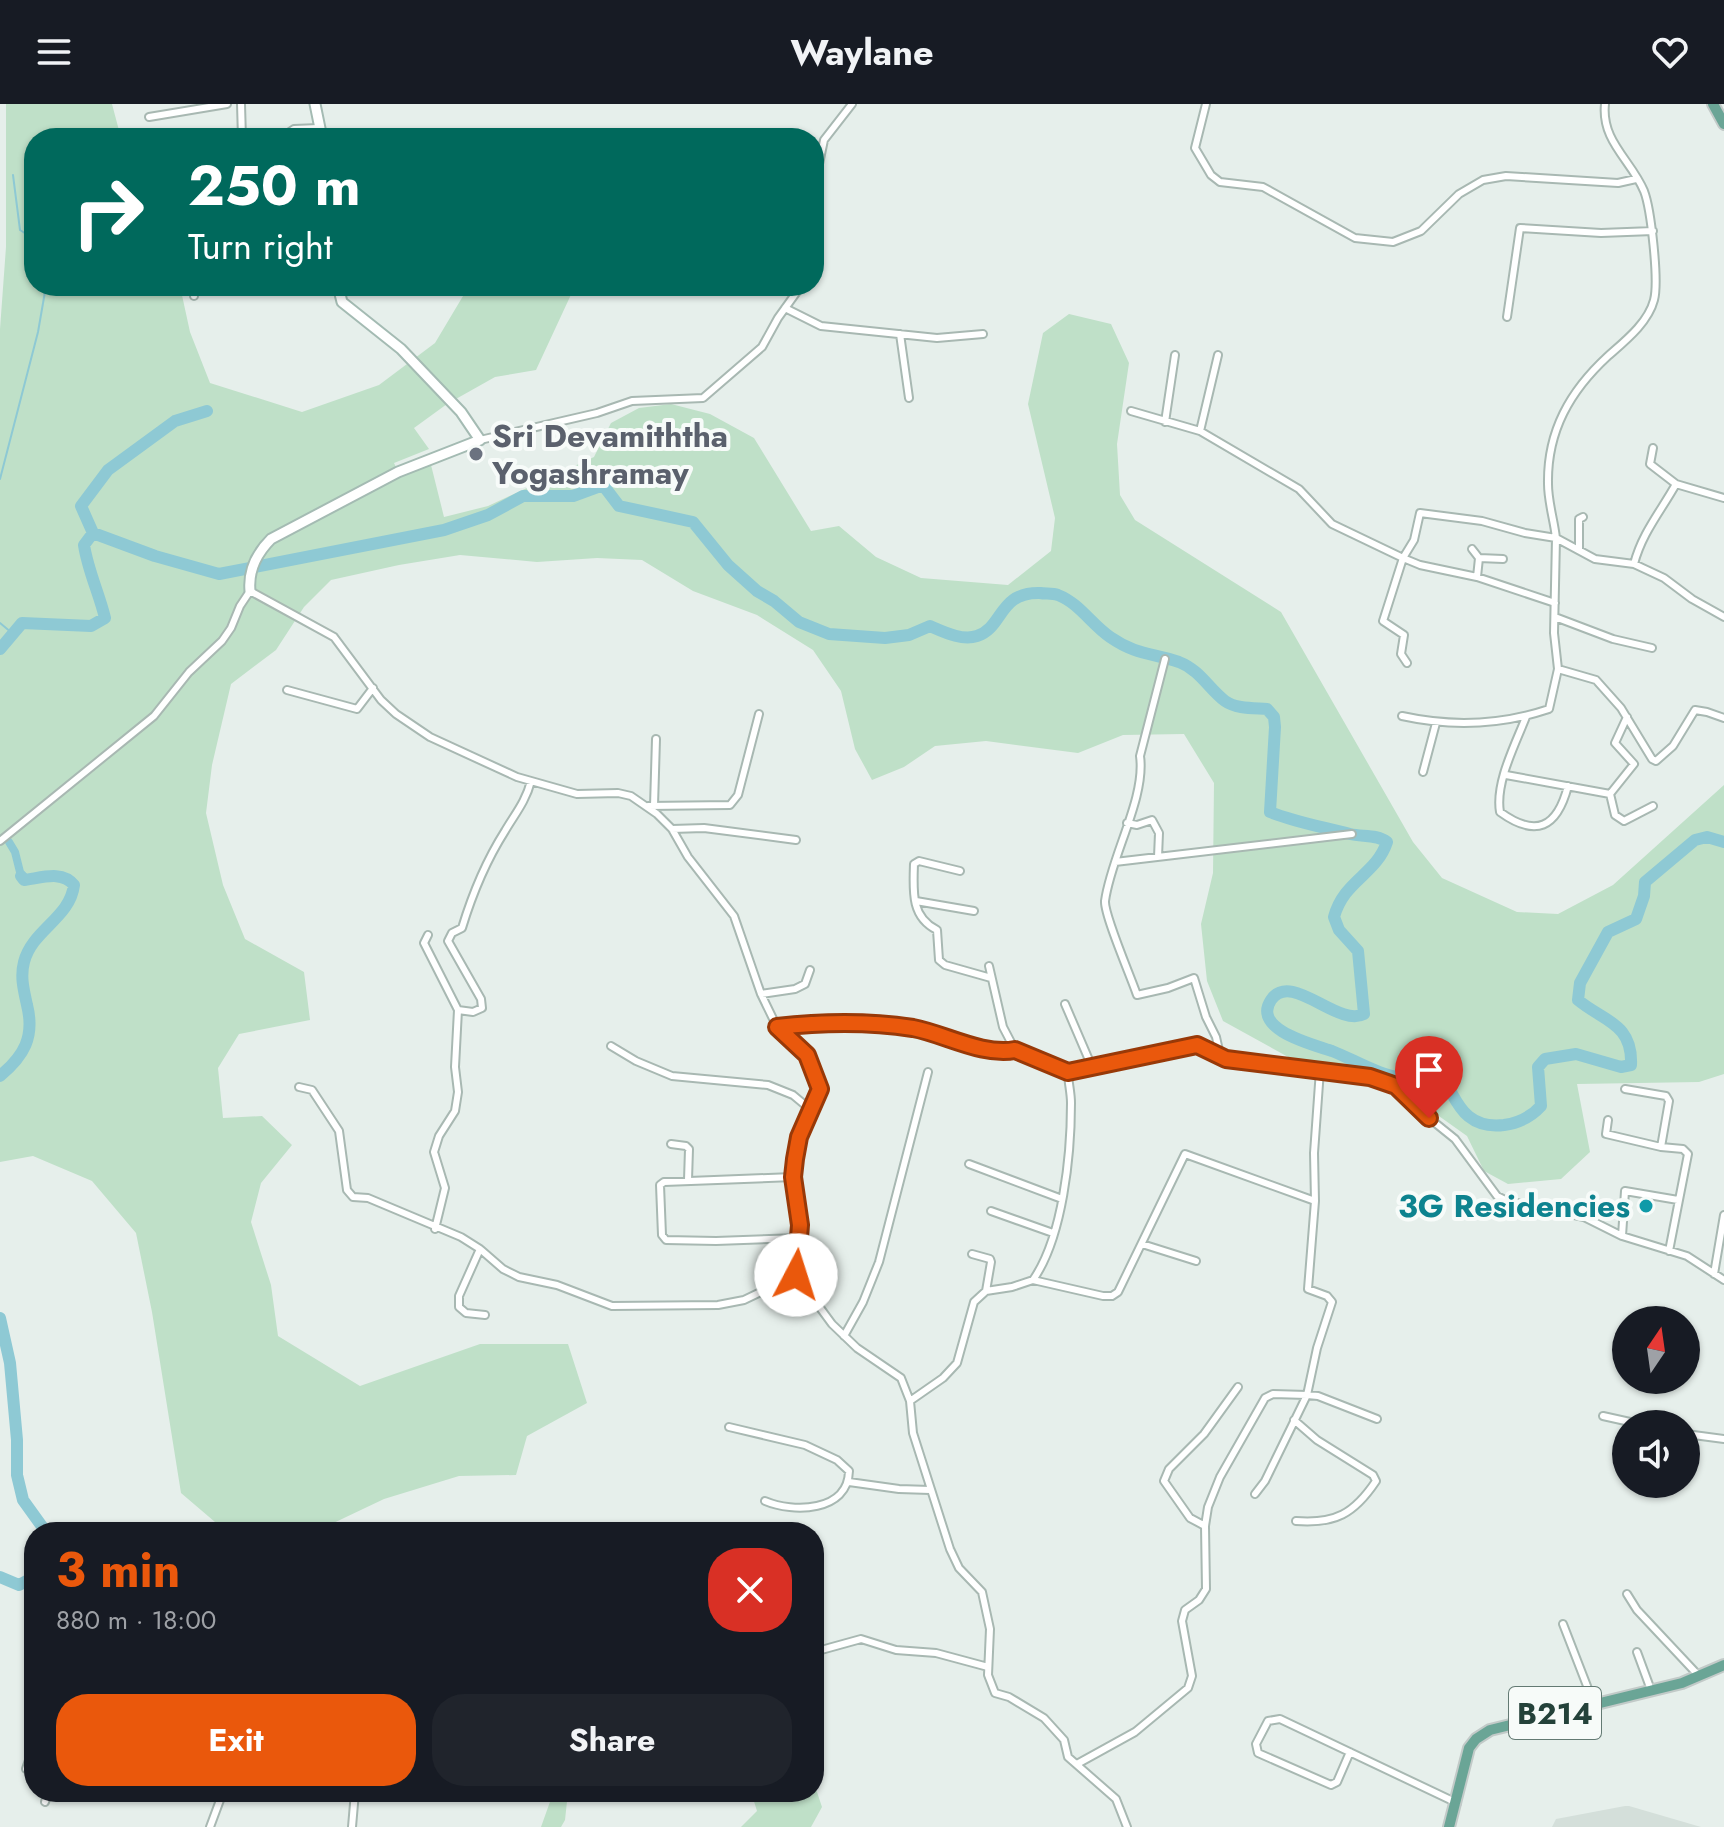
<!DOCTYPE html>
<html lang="en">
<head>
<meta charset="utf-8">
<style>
	body { margin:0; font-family:Jost,sans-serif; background:#20242c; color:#f1f3f6; height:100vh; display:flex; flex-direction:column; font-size:30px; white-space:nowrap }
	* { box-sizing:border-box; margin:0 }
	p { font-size:26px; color:#9ea1a6 }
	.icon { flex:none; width:44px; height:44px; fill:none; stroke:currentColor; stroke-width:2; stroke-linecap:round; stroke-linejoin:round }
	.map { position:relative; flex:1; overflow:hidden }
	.side { position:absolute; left:24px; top:1418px; width:800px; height:280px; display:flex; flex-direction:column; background:#171b24; border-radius:32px; box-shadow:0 2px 6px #0004 }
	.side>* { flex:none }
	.top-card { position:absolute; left:24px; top:24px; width:800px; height:168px; border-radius:32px; box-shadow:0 2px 6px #0004; background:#00695c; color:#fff; overflow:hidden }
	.needle { width:52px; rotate:13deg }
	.fabs { position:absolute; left:1612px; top:1202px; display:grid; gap:16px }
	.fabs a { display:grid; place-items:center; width:88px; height:88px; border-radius:50%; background:#171b24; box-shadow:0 2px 6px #0004; font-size:40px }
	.pin { position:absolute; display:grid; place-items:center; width:68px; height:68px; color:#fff; margin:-82px -34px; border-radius:50% 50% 50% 0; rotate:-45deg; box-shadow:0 0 8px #0007 }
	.pin .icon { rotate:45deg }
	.me { position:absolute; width:88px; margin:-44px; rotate:5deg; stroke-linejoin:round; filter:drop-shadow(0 0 6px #0008) }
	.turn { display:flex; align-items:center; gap:28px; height:168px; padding:0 32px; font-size:36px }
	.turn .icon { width:104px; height:104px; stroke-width:2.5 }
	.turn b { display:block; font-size:56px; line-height:68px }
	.round { display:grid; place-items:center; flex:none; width:84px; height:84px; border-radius:32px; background:#20242c }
	.overview { display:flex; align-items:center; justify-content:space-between; height:136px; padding:0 32px }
	h1 { font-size:48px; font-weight:700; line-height:60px; color:#ea580c }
	.primary-button { display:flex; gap:16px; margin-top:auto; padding:16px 32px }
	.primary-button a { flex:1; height:92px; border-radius:32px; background:#ea580c; color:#fff; font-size:32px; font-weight:700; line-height:92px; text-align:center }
	.primary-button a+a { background:#20242c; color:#f1f3f6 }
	header { display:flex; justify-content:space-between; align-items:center; height:104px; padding:0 32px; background:#171b24; font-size:36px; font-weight:700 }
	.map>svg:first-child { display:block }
	.built { fill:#d4dfda }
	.green { fill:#bfe0c8 }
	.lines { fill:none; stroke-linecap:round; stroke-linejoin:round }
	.stream { stroke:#8ec9d4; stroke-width:2 }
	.canal { stroke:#8ec9d4; stroke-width:8 }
	.river { stroke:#8ec9d4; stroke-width:12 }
	.street-casing { stroke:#a8b8b2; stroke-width:10 }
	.secondary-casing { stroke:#a4bbb3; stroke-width:13 }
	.primary-casing { stroke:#c2cac8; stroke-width:14 }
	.street { stroke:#fff; stroke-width:6 }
	.secondary { stroke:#fff; stroke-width:9 }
	.primary { stroke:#6aa596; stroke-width:10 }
	.route-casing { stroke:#983908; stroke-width:20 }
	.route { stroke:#ea580c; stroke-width:14 }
	.worship-dot { fill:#6b7280; stroke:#f7fbf9; stroke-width:3 }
	.culture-dot { fill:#0f9aa8; stroke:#f7fbf9; stroke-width:3 }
	.labels { text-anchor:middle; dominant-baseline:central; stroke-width:8; stroke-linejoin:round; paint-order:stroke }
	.shield { fill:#f7fbf9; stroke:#637a73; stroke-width:2 }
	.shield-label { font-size:30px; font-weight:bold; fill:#24423a }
	.worship-label { font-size:32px; font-weight:bold; fill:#5b616d; stroke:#f7fbf9; text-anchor:start }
	.culture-label { font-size:32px; font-weight:bold; fill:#0d838f; stroke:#f7fbf9; text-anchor:end }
</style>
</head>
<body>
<header><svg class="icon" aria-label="menu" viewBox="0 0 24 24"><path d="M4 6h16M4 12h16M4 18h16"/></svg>Waylane<svg class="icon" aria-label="heart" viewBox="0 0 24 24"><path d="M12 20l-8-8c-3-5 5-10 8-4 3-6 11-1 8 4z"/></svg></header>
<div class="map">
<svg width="1724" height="1723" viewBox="0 0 1724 1723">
	<rect width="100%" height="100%" fill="#e6efeb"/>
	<path class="built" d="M 1625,1702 L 1629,1702 L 1701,1723 L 1552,1723 L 1556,1715 Z"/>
	<path class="green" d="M 6,0 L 112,0 L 121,34 L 34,34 L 34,182 L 180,182 L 190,228 L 210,279 L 302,308 L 379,281 L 435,239 L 469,182 L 575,182 L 536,266 L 495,273 L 447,300 L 414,324 L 429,345 L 394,359 L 401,373 L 431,361 L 444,413 L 488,402 L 594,353 L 611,319 L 639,304 L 671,300 L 710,310 L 754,334 L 811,427 L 839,422 L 876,453 L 921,474 L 1008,481 L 1051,447 L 1055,414 L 1028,300 L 1043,229 L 1069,210 L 1111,220 L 1129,259 L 1117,340 L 1120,391 L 1135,416 L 1281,508 L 1413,738 L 1442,774 L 1517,808 L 1558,810 L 1613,781 L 1724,681 L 1724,970 L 1699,978 L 1577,980 L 1590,1048 L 1561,1075 L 1508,1080 L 1484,1067 L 1467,1032 L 1429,1005 L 1403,980 L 1361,967 L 1290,954 L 1223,917 L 1207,877 L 1201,820 L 1213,769 L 1214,679 L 1184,630 L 1123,631 L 1078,649 L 986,637 L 935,642 L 904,663 L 872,676 L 855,645 L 841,587 L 813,546 L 757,511 L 693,487 L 642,456 L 597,454 L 537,458 L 460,451 L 399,461 L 331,476 L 304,503 L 276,546 L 231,580 L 212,661 L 206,709 L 223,781 L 245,835 L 304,868 L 310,916 L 239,930 L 218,964 L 223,1014 L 262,1012 L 292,1041 L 261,1079 L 251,1118 L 271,1181 L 278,1232 L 360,1282 L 480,1240 L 568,1240 L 587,1299 L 527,1332 L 516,1371 L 459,1372 L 384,1395 L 323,1424 L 215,1418 L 181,1389 L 152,1208 L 136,1129 L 92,1077 L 33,1052 L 0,1058 L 0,225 L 6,143 Z
		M 814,1679 L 822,1703 L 811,1723 L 741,1723 L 757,1707 L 751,1688 L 814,1688 Z
		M 547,1688 L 568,1688 L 565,1716 L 561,1723 L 541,1723 L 551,1695 Z"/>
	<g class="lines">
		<path class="stream" d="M 13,71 L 20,126 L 34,135
			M 0,375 L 38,228 L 46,182
			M 0,519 L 12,529"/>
		<path class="canal" d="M 9,738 L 15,748 L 21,772"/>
		<path class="river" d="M 93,429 L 81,402 L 108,366 L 175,317 L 207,307
			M 0,545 L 22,519 L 91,522 L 105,514 C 99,489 88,467 84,441 L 93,429 L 155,452 L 219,470 L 444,426 L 488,411 L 523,392 L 573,392 L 603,381 L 619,402 L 693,418 L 728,461 L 757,487 L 774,497 L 799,518 L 829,530 L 885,534 L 909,531 L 930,522 C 944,528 962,537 977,532 C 1004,523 998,488 1040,489 C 1046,490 1052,489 1058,491 C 1079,499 1092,521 1110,533 C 1136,551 1152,549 1179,558 C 1200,566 1209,585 1225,597 C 1236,605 1254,604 1267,605 L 1274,613 L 1275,623 L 1270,708 C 1295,718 1323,723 1350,730 C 1362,733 1377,730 1387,738 C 1376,771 1344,776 1334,813 L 1339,826 L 1358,847 L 1364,910 C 1338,924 1291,866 1271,896 C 1251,926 1315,941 1332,947 C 1355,956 1381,973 1406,974 C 1415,974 1427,968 1436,971 C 1455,976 1453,1027 1504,1021 C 1518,1019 1531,1013 1541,1002 L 1538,963 L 1545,955 L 1576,950 L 1621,963 L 1631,961 C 1633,919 1603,917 1578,896 L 1580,879 L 1608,828 L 1636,815 L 1644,792 L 1645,778 L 1695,736 L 1707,733 L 1724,738
			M 0,972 C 24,952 35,933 27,901 C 24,887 20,873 24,858 C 32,826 70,814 74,781 C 62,766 41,774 24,776 L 21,772
			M 0,1214 L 10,1259 L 17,1336 L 17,1371 L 23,1396 L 46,1428
			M 0,1473 L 19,1481 L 34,1473"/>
		<defs>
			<path id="street" d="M 241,0 L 242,34
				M 1206,0 L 1195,44 L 1211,71 L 1220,78 L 1263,83 L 1355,134 L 1393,138 L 1421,127 L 1459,90 L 1483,76 L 1506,72 L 1618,79 L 1636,75
				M 1605,0 C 1601,37 1631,56 1644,87 C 1651,105 1659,177 1654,196 C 1648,219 1625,237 1608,252 C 1570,287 1547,327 1548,380 C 1548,398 1554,416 1556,434 L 1595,455 L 1634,460 L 1664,474 L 1692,495 L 1724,513
				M 149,13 L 227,0
				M 281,34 L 294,25 L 319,24
				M 814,84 L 824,36 L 852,0
				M 194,182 L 194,192
				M 785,204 L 821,222 L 937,234 L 983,230
				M 1507,213 L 1520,124 L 1601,129 L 1653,127
				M 900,230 L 909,294
				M 1131,307 L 1200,327 L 1299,385 L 1332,420 L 1403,454 L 1414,436 L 1420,409 L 1482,417 L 1525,429 L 1556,434 L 1554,529 L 1558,565 L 1549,605 C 1501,621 1452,623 1402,612
				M 1165,318 L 1175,251
				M 1200,327 L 1218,251
				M 480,336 L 597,309 L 632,297 L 703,294 L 762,243 L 778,214 L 801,182
				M 1653,344 L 1650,360 L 1676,380
				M 1472,445 L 1479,454 L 1477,473
				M 1579,446 L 1579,415 L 1583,413
				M 1479,454 L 1503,455
				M 1634,460 C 1642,429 1661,407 1676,380 L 1724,394
				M 1555,513 L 1613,535 L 1652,544
				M 1165,555 L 1140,652 C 1146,694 1111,752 1105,797 C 1104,811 1131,873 1137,891 L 1168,884 L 1194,874 L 1206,913 L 1216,933 L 1220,951
				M 1407,559 L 1401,550 L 1404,531 L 1383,517 L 1403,454 L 1420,461 L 1477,473 L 1555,499
				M 1558,565 L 1596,576 L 1621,604 L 1652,655 L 1656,657 L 1673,642 L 1695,606 L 1707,608 L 1724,614
				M 287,586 L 357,605 L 373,584
				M 1526,613 C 1515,641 1495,679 1500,708 C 1536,734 1557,724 1568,682
				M 1423,668 L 1436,619
				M 1506,671 L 1610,690
				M 1610,690 L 1634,660 L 1615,639 L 1627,613
				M 1610,690 L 1615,711 L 1624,717 L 1653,702
				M 648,702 L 730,701 L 738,691 L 759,610
				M 654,702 L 656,635
				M 1127,719 L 1137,721 L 1152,716 L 1159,729 L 1158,753
				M 672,725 L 704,724 L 796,736
				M 0,737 L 154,612 L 189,568 L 222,537 L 231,524 L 240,502 L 250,487 L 334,533 L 381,596 L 396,610 L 430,633 L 517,673 L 577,690 L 618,689 L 631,692 L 657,710 L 672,725 L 688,753 L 734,812 L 761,890 L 777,923 C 822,918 867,917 913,924 C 945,929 982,952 1015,946 L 1068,968 L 1197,941 L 1226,955 L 1370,973 L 1396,982 L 1429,1014 L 1455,1035 L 1497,1092 L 1507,1097 L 1584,1113 L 1622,1132 L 1687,1152 L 1724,1176
				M 1115,758 L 1352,730
				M 960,767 L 919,757 L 914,760 C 913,788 911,813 937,826 L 939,856 L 945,861 L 991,874
				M 916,797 L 974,807
				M 428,831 L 424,839 L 458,906 L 455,963 L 458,988 L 455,1007 L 439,1032 L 434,1048 L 445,1084 L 435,1125
				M 989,862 L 1003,923 L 1015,946
				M 761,890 L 795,885 L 805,880 L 810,866
				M 1065,900 L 1092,963
				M 458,906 L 473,908 L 482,904 L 481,895 L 448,837 L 452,829 L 462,824 C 472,791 486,757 505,727 C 515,710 526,697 531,677
				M 777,923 L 807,951 L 820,985 L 799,1033 L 795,1055 L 793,1073 L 800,1121 L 796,1171 L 832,1220 L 857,1244 L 901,1274 L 910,1297 L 913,1329 L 950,1445 L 959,1464 L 982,1488 L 990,1525 L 988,1571 L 995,1589 L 1009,1593 L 1044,1614 L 1064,1636 L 1068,1653 L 1116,1695 L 1127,1723
				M 611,942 L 636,957 L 672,972 L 768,981 L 793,991 L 811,1006
				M 299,983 L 312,986 L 339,1027 L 347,1086 L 353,1093 L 368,1094 L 461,1133 L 480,1145 L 503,1165 L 519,1173 L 557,1181 L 612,1202 L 718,1201 L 744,1196 L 796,1171
				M 1625,985 L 1666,992 L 1669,997 L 1661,1043 L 1683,1045 L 1688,1050 L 1669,1147
				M 1608,1016 L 1606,1030 L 1661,1043
				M 671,1040 L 686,1042 L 689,1045 L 688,1076
				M 969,1060 L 1062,1095
				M 793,1073 L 664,1078 L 660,1081 L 662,1131 L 666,1136 L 716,1137 L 799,1134
				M 1315,1097 L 1308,1185 L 1327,1192 L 1332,1198 L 1317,1244 L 1307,1291 L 1318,1292 L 1377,1315
				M 991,1107 L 1053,1129
				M 1622,1132 L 1625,1087 L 1678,1096
				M 1142,1140 L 1196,1157
				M 480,1145 L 459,1192 L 459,1203 L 466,1209 L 485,1211
				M 1714,1170 L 1724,1111
				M 1033,1176 L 1103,1192 L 1112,1192 L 1118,1188 L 1185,1050 L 1315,1097 L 1314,1049 L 1320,966
				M 986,1187 L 1012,1183 L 1033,1176 C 1063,1133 1071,1051 1071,999 C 1071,988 1068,978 1068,968
				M 844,1232 L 863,1198 L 879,1158 L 928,968
				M 910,1297 L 943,1274 L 957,1259 L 974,1198 L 986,1187 L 991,1158 L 990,1155 L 972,1150
				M 1603,1312 L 1639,1320
				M 1294,1316 L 1317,1336 L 1373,1371 L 1376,1377 C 1354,1410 1335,1420 1296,1417
				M 729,1323 L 805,1341 L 837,1356 L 849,1367 C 848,1408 793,1409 765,1397
				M 1686,1330 L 1724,1335
				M 849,1378 L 899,1385 L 930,1386
				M 1205,1422 L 1190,1414 L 1164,1377 L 1169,1365 L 1204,1330 L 1238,1283
				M 1627,1490 L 1637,1506 L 1698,1571
				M 1563,1520 L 1594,1600
				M 814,1548 L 861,1535 L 896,1546 L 936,1549 L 988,1563
				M 1637,1548 L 1651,1586
				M 1350,1648 L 1337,1678 L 1331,1681 L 1258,1649 L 1256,1640 L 1268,1617 L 1280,1615 L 1457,1699
				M 1077,1660 L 1135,1628 L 1188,1584 L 1192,1572 L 1182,1517 L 1185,1506 L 1199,1496 L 1206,1485 L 1205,1422 L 1208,1403 L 1220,1373 L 1265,1294 L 1273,1290 L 1307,1291 L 1265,1377 L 1255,1390
				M 26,1665 L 34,1642
				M 45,1698 L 48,1688
				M 210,1723 L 223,1688
				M 352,1723 L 355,1688"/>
			<path id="secondary" d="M 315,0 L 322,34
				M 250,487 C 248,466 257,449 271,435 L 398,368 L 480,336 L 461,308 L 401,245 L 342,198 L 338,182"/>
			<path id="primary" d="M 1713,0 L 1724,20
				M 1449,1723 L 1469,1644 L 1476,1635 L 1490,1626 L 1682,1579 L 1724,1561"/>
		</defs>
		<use href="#street" class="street-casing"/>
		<use href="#secondary" class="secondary-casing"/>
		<use href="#primary" class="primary-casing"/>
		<use href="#street" class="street"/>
		<use href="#secondary" class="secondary"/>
		<use href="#primary" class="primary"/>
	</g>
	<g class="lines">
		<defs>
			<path id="route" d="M 796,1171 L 800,1121 L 793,1073 L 795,1055 L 799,1033 L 820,985 L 807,951 L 777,923 C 822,918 867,917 913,924 C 945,930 982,952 1015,946 L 1068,968 L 1197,941 L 1226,955 L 1370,973 L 1396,982 L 1429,1014"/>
		</defs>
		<use href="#route" class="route-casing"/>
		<use href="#route" class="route"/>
	</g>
	<circle class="worship-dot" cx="476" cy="350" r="8"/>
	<circle class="culture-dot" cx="1646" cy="1102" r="8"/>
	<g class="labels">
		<rect class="shield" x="1509" y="1583" width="92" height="52" rx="6"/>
		<g class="shield-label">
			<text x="1555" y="1609">B214</text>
		</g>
		<g class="worship-label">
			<text x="492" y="332">Sri Devamiththa<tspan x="492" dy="37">Yogashramay</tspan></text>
		</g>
		<g class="culture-label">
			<text x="1630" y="1102">3G Residencies</text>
		</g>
	</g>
</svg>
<div class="fabs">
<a><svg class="needle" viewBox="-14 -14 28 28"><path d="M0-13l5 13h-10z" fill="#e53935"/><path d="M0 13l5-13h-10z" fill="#9ea1a6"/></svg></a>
<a><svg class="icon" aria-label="sound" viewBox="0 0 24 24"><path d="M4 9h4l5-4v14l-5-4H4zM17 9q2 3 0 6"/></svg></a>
</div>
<div class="pin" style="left:1429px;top:1014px;background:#d93025"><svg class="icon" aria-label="arrive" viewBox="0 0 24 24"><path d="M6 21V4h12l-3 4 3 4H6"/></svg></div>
<svg class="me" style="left:796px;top:1171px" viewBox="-20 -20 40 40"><circle r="19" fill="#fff"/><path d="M0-13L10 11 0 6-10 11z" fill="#ea580c"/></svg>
<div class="top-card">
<div class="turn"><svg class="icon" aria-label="right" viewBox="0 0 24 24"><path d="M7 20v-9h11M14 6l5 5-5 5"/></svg><div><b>250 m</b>Turn right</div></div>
</div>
<section class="side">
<div class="overview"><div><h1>3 min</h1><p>880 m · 18:00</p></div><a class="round" style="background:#d93025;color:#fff"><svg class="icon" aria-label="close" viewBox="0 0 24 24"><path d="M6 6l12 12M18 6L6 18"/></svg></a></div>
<div class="primary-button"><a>Exit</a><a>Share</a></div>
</section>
</div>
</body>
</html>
